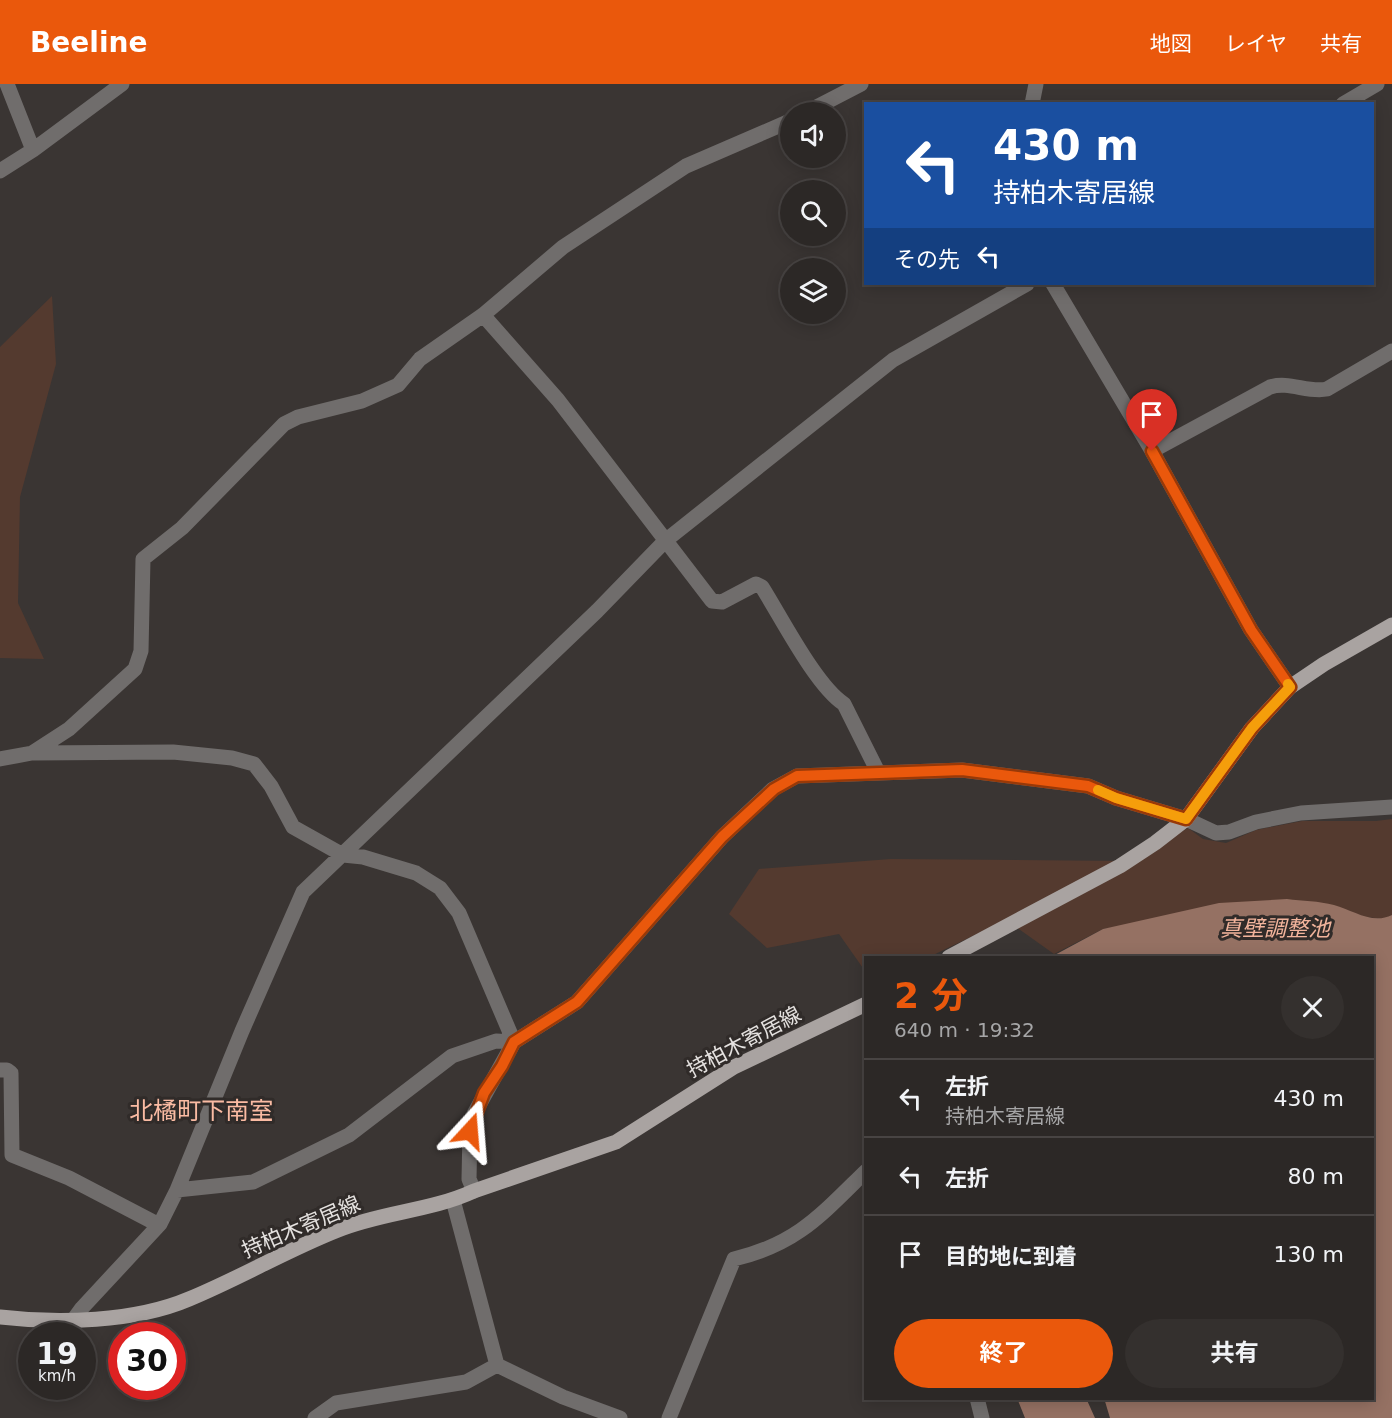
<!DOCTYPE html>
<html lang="ja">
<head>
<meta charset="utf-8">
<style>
	body { margin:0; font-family:"DejaVu Sans","Noto Sans JP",sans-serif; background:#34302e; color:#f1f3f6; height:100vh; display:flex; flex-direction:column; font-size:22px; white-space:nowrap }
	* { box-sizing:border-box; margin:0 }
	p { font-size:20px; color:#a6a6a7 }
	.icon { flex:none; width:33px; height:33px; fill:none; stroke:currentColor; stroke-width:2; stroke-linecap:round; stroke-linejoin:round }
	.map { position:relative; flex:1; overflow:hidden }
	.details { position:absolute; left:864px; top:872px; width:510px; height:444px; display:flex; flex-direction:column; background:#2c2826; border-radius:0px; box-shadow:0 3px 15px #0003,0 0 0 2px #484443 }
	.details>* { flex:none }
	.hud { position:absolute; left:864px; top:18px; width:510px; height:183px; border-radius:0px; box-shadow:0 3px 15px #0003,0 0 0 2px #484443; background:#1a4fa0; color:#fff; overflow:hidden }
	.buttons { position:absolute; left:780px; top:18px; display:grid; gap:12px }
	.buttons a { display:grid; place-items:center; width:66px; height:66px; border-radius:50%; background:#2c2826; box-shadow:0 3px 15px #0003,0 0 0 2px #484443; font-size:30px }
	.speed { position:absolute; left:18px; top:1238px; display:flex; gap:12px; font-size:30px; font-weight:700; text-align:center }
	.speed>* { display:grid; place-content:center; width:78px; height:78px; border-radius:50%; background:#2c2826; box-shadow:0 3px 15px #0003,0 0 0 2px #484443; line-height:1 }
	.speed small { font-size:15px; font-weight:400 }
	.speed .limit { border:9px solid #d22; background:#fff; color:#111 }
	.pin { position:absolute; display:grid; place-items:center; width:51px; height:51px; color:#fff; margin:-62px -26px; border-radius:50% 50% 50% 0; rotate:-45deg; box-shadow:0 0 6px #0007 }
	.pin .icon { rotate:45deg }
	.me { position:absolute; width:66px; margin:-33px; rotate:19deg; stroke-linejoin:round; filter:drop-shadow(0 0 4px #0008) }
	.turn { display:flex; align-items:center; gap:21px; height:126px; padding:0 30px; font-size:27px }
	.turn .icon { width:78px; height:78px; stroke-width:2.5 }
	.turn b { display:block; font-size:42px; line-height:51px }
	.then { display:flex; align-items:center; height:57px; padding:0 30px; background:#0003; gap:12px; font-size:22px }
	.round { display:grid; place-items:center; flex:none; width:63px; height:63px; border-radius:32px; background:#34302e }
	.overview { display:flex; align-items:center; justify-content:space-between; height:102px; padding:0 30px }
	h1 { font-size:36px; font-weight:700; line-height:45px; color:#ea580c }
	.action { display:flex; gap:12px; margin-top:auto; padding:12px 30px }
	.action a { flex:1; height:69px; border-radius:36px; background:#ea580c; color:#fff; font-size:24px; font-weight:700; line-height:69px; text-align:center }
	.action a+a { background:#34302e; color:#f1f3f6 }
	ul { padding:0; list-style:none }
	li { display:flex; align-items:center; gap:18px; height:78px; padding:0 30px; border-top:2px solid #484443 }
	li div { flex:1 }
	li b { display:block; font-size:22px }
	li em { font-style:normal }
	header { display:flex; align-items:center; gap:36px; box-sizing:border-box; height:84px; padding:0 30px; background:#ea580c; color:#fff }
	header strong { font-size:28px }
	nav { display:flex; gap:33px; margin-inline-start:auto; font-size:21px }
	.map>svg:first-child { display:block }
	.green { fill:#543a2f }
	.water { fill:#957163 }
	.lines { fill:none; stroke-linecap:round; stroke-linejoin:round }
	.minor { stroke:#706d6c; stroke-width:15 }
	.major { stroke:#a9a3a1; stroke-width:15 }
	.route-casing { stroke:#983908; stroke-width:15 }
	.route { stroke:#ea580c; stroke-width:10 }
	.slow { stroke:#f59e0b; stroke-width:10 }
	.labels { text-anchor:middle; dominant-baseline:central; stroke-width:6; stroke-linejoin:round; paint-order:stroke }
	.street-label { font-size:21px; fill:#e5e2e0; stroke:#302b29 }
	.water-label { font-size:22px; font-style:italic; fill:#f2b49c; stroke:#302b29 }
	.quarter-label { font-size:24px; fill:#fabba3; stroke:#302b29 }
</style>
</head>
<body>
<header>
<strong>Beeline</strong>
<nav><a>地図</a><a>レイヤ</a><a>共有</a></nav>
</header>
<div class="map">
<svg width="1392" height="1334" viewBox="0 0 1392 1334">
	<rect width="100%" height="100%" fill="#3a3533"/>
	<path class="green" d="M 52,212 L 56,280 L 20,413 L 18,519 L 44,575 L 0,574 L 0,263 Z
		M 1392,735 L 1392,831 L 1384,835 L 1365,833 L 1333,821 L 1134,840 L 1103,845 L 1054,870 L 1006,836 L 929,873 L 866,873 L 865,887 L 839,850 L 767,864 L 729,830 L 759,785 L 891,775 L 1125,777 L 1188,744 L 1203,755 L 1226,759 L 1256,746 L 1302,737 L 1376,737 Z"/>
	<path class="water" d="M 1287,815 C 1302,817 1319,817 1334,821 C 1353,826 1372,841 1392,831 L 1392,1334 L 1110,1334 L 1104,1314 L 1372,1314 L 1372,873 L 1051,873 L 1103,845 L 1219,819 Z
		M 1017,1314 L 1086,1314 L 1095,1334 L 1025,1334 Z"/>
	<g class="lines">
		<path class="minor" d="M 7,0 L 33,66
			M 1032,20 L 1036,0
			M 1343,20 L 1377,0
			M 807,28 L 861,0
			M 0,87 L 33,66 L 122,0
			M 1053,200 L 1152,367 L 1251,546 L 1290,603
			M 483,231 L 558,316 L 712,517 L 722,518 L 756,500 L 762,503 C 781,533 816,602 844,620 L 878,688
			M 1152,367 L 1270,303 C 1289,297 1308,309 1327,305 L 1392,267
			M 33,669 L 173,668 L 232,674 L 254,680 L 271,702 L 293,743 L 343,771 L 363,773 L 416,789 L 440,804 L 459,829 L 514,958
			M 0,675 L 32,669 L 69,645 L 135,585 L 141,567 L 143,475 L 182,444 L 284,340 L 298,333 L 362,317 L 398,301 L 420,275 L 483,231 L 563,163 L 686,82 L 790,37
			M 0,986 L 7,986 L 11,989 L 12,1071 L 69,1094 L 159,1141
			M 177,1106 L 253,1098 L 349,1051 L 452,972 L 496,957 L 514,958
			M 474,1107 L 469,1095 L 470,1047 L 474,1030 L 514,958 L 577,918 L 722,753 L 773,705 L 797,692 L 962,686 L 1088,702 L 1116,714 L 1186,735 L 1216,749 L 1229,748 L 1256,738 L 1301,729 L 1392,723
			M 453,1116 L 497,1281
			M 74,1235 L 82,1224 L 160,1140 L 177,1106 L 242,947 L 303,808 L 597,527 L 665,457 L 893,276 L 1027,200
			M 497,1281 L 563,1313 L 620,1334
			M 977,1314 L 982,1334
			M 315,1334 L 336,1319 L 466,1298 L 497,1281
			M 669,1334 L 734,1175 C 797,1160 821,1131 866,1087"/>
		<path class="major" d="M 949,873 L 1120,782 L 1155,759 L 1186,735 L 1252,644 L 1290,603 L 1324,580 L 1392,541
			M 0,1233 C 58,1240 135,1238 189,1215 C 240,1194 287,1166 338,1146 C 382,1128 431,1127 474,1107 L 616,1058 L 734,983 L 866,920"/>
	</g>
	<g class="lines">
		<defs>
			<path id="route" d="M 470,1047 L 484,1009 L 502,982 L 514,958 L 577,918 L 722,753 L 774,705 L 797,692 L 962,686 L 1088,702 L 1116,714 L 1186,735 L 1252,644 L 1290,603 L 1251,546 L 1152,367"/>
		</defs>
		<use href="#route" class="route-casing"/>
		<use href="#route" class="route"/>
		<path class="slow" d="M 1098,706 L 1116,714 L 1186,735 L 1252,644 L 1290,603 L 1288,600"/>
	</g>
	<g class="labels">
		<g class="street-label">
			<text transform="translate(744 958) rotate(-28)">持柏木寄居線</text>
			<text transform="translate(301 1143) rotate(-23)">持柏木寄居線</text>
		</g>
		<g class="water-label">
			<text x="1275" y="844">真壁調整池</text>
		</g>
		<g class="quarter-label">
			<text x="201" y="1027">北橘町下南室</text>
		</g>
	</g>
</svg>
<div class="buttons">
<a><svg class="icon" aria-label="sound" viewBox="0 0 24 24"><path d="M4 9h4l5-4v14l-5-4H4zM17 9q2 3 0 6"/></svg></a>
<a><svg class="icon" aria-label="search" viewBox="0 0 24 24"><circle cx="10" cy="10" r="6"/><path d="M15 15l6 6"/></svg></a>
<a><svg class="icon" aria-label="layers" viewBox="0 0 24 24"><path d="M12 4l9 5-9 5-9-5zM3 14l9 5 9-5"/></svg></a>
</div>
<div class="speed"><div>19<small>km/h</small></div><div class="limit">30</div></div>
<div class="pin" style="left:1152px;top:367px;background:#d93025"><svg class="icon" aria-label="arrive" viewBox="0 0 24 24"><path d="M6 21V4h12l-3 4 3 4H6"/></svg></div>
<svg class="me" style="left:470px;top:1047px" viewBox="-20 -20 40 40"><path d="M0-17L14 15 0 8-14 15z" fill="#ea580c" stroke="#fff" stroke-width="4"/></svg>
<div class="hud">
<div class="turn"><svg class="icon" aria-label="left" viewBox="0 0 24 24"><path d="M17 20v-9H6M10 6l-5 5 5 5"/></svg><div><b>430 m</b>持柏木寄居線</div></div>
<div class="then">その先<svg class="icon" aria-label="left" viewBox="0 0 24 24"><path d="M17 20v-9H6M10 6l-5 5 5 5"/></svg></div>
</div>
<section class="details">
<div class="overview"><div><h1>2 分</h1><p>640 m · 19:32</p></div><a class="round"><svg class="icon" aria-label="close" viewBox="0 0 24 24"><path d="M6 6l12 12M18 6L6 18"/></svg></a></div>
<ul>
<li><svg class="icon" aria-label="left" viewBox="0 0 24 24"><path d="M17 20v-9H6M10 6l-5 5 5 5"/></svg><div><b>左折</b><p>持柏木寄居線</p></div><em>430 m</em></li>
<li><svg class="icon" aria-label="left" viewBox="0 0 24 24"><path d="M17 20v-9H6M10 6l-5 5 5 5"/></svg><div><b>左折</b></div><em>80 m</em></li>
<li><svg class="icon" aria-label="arrive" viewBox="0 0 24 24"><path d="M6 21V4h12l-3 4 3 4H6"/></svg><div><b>目的地に到着</b></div><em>130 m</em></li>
</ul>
<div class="action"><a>終了</a><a>共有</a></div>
</section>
</div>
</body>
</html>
